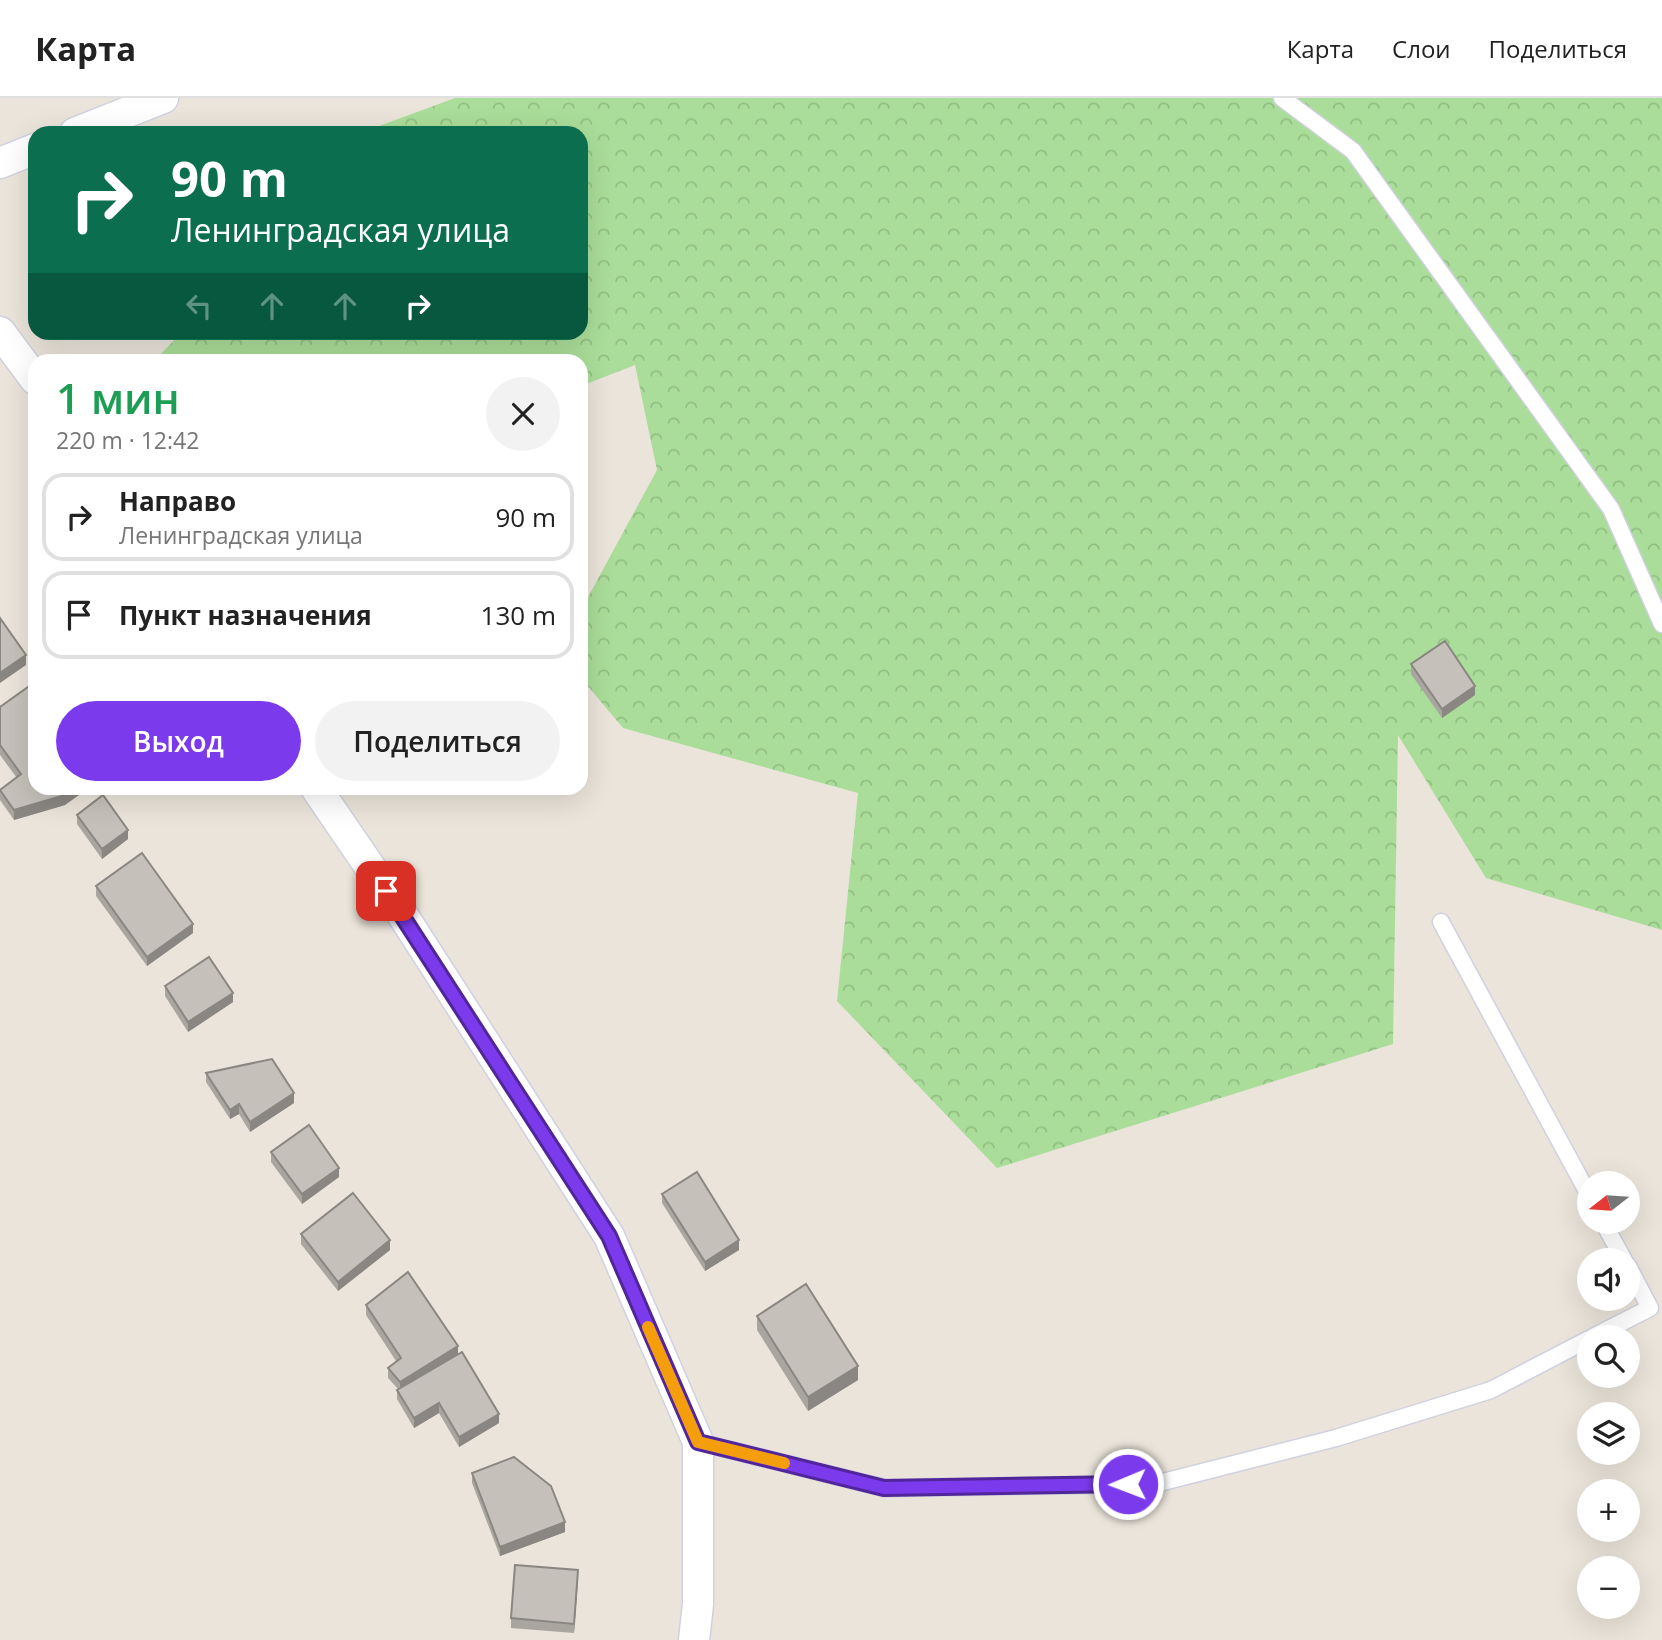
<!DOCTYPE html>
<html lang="ru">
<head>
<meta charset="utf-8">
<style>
	body { margin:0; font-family:"Open Sans",sans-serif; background:#f2f2f2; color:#222; height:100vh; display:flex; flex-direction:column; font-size:26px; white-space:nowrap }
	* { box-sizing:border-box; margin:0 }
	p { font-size:23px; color:#767676 }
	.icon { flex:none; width:38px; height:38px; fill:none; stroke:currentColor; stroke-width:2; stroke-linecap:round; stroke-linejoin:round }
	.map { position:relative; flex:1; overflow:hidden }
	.panel { position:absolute; left:28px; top:256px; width:560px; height:441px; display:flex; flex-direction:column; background:#fff; border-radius:21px; box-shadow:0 7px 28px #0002 }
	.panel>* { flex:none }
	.top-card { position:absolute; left:28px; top:28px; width:560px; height:214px; border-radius:21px; box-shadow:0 7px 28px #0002; background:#0b6e4f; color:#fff; overflow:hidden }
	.needle { width:46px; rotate:253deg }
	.buttons { position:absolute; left:1577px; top:1073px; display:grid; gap:14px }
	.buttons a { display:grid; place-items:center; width:63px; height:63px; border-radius:50%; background:#fff; box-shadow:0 7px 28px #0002; font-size:35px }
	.pin { position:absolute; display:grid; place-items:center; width:60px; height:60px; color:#fff; margin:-30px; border-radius:14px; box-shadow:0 4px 10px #0006 }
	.me { position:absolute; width:77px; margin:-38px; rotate:269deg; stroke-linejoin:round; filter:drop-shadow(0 0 5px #0008) }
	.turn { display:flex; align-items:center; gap:24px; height:147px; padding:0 28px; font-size:32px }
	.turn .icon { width:91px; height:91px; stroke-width:2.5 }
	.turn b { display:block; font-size:49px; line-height:60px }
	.lanes { display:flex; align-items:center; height:66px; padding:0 28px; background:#0003; justify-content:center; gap:35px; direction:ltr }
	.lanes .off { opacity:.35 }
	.round { display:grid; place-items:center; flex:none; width:74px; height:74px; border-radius:37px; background:#f2f2f2 }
	.overview { display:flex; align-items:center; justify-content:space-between; height:119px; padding:0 28px }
	h1 { font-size:42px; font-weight:600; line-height:52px; color:#1e9e55 }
	.action { display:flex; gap:14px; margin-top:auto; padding:14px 28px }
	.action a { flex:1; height:80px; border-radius:42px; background:#7c3aed; color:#fff; font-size:28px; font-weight:600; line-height:80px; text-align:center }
	.action a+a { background:#f2f2f2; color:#222 }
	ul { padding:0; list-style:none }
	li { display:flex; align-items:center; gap:21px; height:88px; margin:0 14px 10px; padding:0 14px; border:4px solid #e0e0e0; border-radius:21px }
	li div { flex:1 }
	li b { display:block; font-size:26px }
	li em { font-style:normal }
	header { display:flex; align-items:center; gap:42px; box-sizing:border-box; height:98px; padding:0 35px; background:#fff; border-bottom:2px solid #e0e0e0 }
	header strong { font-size:33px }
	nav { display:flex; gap:38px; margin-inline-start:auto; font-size:24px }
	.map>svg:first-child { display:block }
	.forest { fill:url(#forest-crowns) }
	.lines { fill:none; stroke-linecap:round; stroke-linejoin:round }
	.lane-casing { stroke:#d0d1e0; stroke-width:19 }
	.street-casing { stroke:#d0d1e0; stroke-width:33 }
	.lane { stroke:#fff; stroke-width:16 }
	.street { stroke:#fff; stroke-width:30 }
	.wall { fill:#a9a6a0 }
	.shaded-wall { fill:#8a8782 }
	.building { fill:#c5c1ba; stroke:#8a8782; stroke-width:2 }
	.route-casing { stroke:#51269a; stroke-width:18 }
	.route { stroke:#7c3aed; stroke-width:12 }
	.slow { stroke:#f59e0b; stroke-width:12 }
</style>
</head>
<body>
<header>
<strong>Карта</strong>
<nav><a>Карта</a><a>Слои</a><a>Поделиться</a></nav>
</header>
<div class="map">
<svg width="1662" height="1542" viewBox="0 0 1662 1542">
	<defs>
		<pattern id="forest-crowns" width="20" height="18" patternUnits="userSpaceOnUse" patternTransform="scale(1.75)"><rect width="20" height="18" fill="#ad9"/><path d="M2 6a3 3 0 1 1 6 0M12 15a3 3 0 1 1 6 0" fill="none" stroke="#92be84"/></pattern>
	</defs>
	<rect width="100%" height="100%" fill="#eae4da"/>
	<path class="forest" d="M 455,0 L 1662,0 L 1662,832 L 1486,780 L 1398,637 L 1393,946 L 997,1070 L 837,903 L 858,695 L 623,630 L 581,580 L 581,512 L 657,372 L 635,267 L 581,288 L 581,262 L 155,262 L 181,235 L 581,234 L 581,35 L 360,35 Z"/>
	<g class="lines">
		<defs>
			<path id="lane" d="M 1282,0 L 1353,53 L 1611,411 L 1662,526
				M 1441,824 L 1589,1097
				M 1603,1124 L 1624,1162
				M 1593,1239 L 1650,1210 L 1628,1168
				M 698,1344 L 884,1390 L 1155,1386 L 1336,1340 L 1491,1292 L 1589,1241"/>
			<path id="street" d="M 75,35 L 163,0
				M 0,65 L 35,51
				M 0,234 L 35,281
				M 316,690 L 400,813 L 609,1138 L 698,1344 L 698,1506 L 694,1542"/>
		</defs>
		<use href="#lane" class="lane-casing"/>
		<use href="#street" class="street-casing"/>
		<use href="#lane" class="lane"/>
		<use href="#street" class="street"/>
	</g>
	<path class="wall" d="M 1411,566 L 1475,597 L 1442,620 L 1411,576 Z
		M 0,609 L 65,707 L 14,722 L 0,702 L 0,692 L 17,680 L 0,657 Z
		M 77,717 L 128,741 L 102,761 L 77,726 Z
		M 96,788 L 193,835 L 147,868 L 96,798 Z
		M 165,888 L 233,904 L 188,934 L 165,898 Z
		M 206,975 L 294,1005 L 250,1034 L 239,1016 L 230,1021 L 206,984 Z
		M 271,1054 L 339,1079 L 302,1106 L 271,1064 Z
		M 662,1096 L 739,1152 L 705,1173 L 662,1105 Z
		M 301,1136 L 390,1152 L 338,1193 L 301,1146 Z
		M 366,1207 L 458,1256 L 499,1325 L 459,1349 L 439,1315 L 414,1330 L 397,1301 L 397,1292 L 398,1291 L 388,1280 L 388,1270 L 396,1263 L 366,1217 Z
		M 757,1218 L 858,1282 L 808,1313 L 757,1232 Z
		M 472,1375 L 565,1434 L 500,1458 L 472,1385 Z
		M 578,1482 L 574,1535 L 511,1530 L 511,1520 Z"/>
	<path class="shaded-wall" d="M 26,557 L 26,567 L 0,585 L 0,575 Z
		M 1475,588 L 1475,597 L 1442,620 L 1442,611 Z
		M 76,690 L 89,690 L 65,707 L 14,722 L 14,712 Z
		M 128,732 L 128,741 L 102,761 L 102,751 Z
		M 193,826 L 193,835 L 147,868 L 147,859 Z
		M 233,895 L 233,904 L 188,934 L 188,924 Z
		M 294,995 L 294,1005 L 250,1034 L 250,1024 Z
		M 239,1006 L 239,1016 L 230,1021 L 230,1012 Z
		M 339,1070 L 339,1079 L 302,1106 L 302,1096 Z
		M 390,1142 L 390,1152 L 338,1193 L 338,1184 Z
		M 739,1142 L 739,1152 L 705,1173 L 705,1164 Z
		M 458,1248 L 458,1258 L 400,1294 L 400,1284 Z
		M 858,1268 L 858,1282 L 808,1313 L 808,1299 Z
		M 439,1305 L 439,1315 L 414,1330 L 414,1320 Z
		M 499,1316 L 499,1325 L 459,1349 L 459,1339 Z
		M 565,1424 L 565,1434 L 500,1458 L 500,1449 Z
		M 578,1472 L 578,1482 L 574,1535 L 574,1526 Z"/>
	<path class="building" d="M 0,520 L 26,557 L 0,575 Z
		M 1445,543 L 1475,588 L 1442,611 L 1411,566 Z
		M 35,584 L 35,690 L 76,690 L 65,697 L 14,712 L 0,692 L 21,676 L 0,647 L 0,609 Z
		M 103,697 L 128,732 L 102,751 L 77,717 Z
		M 142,755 L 193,826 L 147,859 L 96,788 Z
		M 209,859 L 233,895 L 188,924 L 165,888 Z
		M 272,961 L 294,995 L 250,1024 L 239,1006 L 230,1012 L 206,975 Z
		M 309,1027 L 339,1070 L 302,1096 L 271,1054 Z
		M 697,1074 L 739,1142 L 705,1164 L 662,1096 Z
		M 353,1095 L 390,1142 L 338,1184 L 301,1136 Z
		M 408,1174 L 458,1248 L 400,1284 L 388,1270 L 401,1260 L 366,1207 Z
		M 806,1186 L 858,1268 L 808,1299 L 757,1218 Z
		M 462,1254 L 499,1316 L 459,1339 L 439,1305 L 414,1320 L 397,1292 Z
		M 514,1359 L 551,1388 L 565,1424 L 500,1449 L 472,1375 Z
		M 515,1467 L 578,1472 L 574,1526 L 511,1520 Z"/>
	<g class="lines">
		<defs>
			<path id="route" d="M 386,793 L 609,1138 L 698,1344 L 884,1390 L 1128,1386"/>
		</defs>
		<use href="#route" class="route-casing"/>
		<use href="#route" class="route"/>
		<path class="slow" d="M 648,1229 L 698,1344 L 784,1365"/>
	</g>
</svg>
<div class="buttons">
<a><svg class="needle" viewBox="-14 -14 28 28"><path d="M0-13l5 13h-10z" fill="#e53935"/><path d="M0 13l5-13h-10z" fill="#767676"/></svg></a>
<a><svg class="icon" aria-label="sound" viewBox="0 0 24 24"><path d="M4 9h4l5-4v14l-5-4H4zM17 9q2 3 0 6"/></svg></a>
<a><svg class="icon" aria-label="search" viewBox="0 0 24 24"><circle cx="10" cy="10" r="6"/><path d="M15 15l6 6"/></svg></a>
<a><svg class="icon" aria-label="layers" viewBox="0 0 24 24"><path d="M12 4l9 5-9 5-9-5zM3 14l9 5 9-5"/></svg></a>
<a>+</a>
<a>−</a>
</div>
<div class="pin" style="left:386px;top:793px;background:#d93025"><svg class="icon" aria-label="arrive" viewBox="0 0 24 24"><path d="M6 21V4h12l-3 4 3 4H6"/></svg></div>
<svg class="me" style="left:1128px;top:1386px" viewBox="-20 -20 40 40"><circle r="17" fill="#7c3aed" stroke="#fff" stroke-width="3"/><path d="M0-11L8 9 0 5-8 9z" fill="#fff"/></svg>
<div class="top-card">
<div class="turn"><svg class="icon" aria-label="right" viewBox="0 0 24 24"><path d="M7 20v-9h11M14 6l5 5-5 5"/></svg><div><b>90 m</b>Ленинградская улица</div></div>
<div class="lanes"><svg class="icon off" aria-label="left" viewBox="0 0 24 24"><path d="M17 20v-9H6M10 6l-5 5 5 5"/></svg><svg class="icon off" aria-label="ahead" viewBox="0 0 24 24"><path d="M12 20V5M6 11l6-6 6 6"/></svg><svg class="icon off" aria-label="ahead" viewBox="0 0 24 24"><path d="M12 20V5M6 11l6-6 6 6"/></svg><svg class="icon" aria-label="right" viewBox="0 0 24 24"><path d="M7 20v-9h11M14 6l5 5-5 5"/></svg></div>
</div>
<section class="panel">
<div class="overview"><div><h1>1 мин</h1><p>220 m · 12:42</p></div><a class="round"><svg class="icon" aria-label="close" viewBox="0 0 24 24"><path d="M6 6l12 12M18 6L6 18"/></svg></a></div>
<ul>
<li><svg class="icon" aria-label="right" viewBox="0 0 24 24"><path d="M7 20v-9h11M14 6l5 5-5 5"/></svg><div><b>Направо</b><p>Ленинградская улица</p></div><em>90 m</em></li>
<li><svg class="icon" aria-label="arrive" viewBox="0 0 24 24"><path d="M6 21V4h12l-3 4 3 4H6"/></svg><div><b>Пункт назначения</b></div><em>130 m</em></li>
</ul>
<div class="action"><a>Выход</a><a>Поделиться</a></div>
</section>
</div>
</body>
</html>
